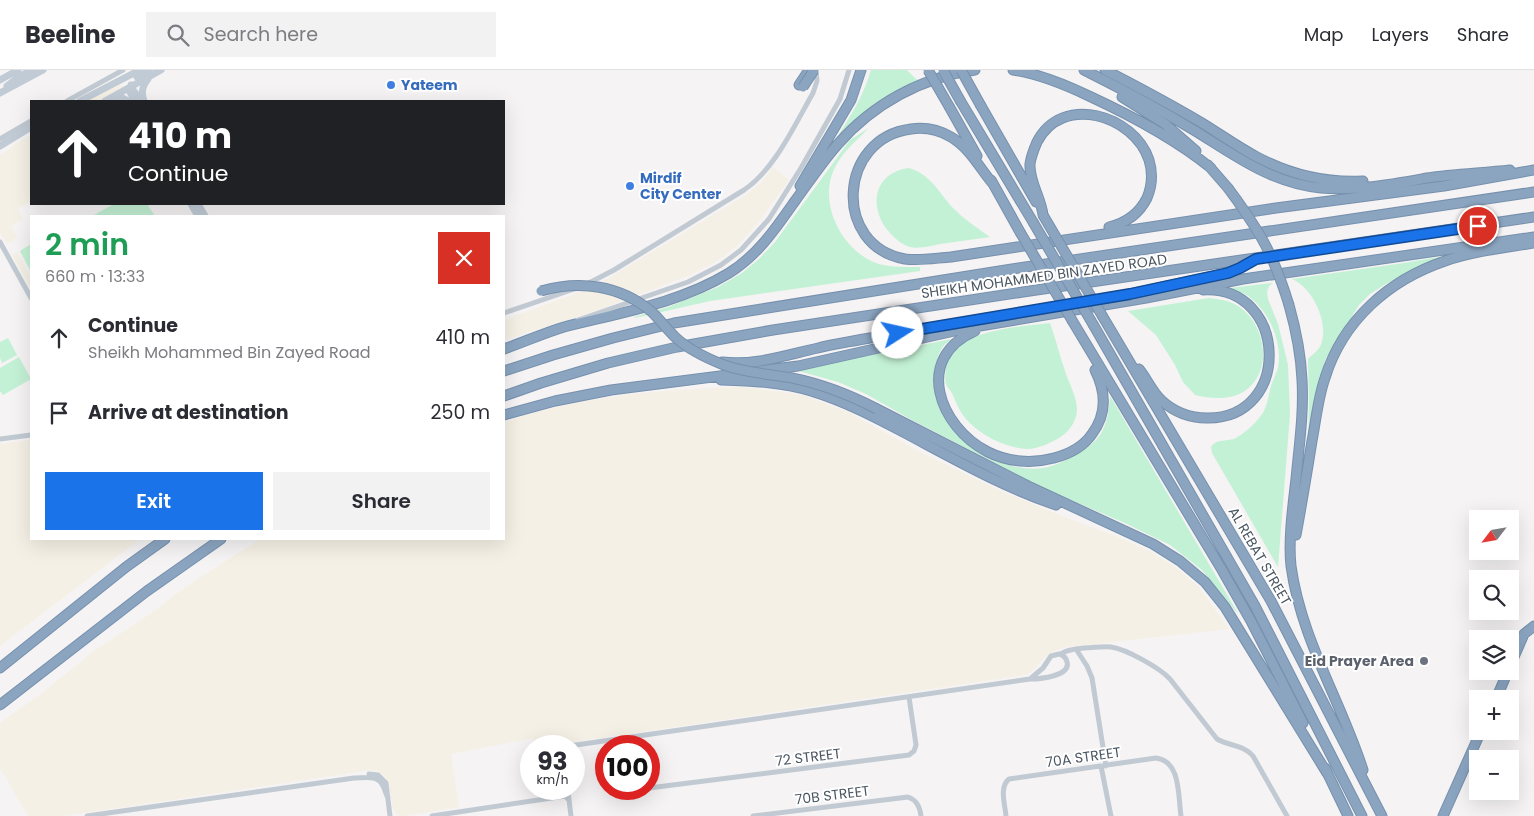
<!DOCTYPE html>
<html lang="en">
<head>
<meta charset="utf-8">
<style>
	body { margin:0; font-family:Poppins,sans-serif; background:#f2f2f3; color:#2b2b33; height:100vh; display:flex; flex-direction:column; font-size:19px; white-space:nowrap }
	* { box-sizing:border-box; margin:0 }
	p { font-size:16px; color:#7c7c81 }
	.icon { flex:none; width:28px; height:28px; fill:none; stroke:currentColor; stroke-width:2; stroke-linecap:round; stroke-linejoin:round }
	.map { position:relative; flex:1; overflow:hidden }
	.sheet { position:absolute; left:30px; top:145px; width:475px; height:325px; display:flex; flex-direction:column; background:#fff; border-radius:0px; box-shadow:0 5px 20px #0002 }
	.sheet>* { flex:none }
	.guide { position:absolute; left:30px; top:30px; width:475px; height:105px; border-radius:0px; box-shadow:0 5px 20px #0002; background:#202124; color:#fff; overflow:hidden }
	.needle { width:32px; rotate:239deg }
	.controls { position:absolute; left:1469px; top:440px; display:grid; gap:10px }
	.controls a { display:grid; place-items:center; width:50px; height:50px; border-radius:0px; background:#fff; box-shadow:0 5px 20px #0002; font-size:25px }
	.speed { position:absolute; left:520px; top:665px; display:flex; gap:10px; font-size:25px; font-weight:700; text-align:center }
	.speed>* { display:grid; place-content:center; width:65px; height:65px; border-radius:50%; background:#fff; box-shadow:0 5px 20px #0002; line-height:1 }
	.speed small { font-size:12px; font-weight:400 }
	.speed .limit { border:8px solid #d22; background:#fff; color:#111 }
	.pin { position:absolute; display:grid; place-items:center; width:42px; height:42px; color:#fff; margin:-21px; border:2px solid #fff; border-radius:50%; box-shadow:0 1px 5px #0007 }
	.me { position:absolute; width:55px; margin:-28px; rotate:80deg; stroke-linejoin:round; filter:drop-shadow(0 0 4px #0008) }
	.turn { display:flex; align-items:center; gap:18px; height:105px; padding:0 15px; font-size:22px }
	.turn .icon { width:65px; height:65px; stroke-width:2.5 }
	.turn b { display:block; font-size:35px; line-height:42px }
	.round { display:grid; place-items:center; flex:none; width:52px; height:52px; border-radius:0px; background:#f2f2f3 }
	.headline { display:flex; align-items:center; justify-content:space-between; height:85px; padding:0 15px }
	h1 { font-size:30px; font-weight:600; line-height:38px; color:#1e9e55 }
	.cta { display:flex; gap:10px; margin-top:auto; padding:10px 15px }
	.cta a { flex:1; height:58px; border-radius:0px; background:#1a73e8; color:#fff; font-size:20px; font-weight:600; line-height:58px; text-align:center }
	.cta a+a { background:#f2f2f3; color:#2b2b33 }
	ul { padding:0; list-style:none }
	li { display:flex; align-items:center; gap:15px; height:75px; padding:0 15px }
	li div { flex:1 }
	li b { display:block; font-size:19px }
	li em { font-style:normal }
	header { display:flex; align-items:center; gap:30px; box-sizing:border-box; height:70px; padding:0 25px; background:#fff; border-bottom:1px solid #e1e1e2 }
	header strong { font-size:24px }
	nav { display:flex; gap:28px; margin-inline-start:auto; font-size:18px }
	.search { width:350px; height:45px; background:#f2f2f3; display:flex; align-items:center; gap:12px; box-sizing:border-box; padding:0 18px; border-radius:0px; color:#7c7c81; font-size:19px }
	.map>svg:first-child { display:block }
	.green { fill:#c3f1d5 }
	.sand { fill:#f5f0e5 }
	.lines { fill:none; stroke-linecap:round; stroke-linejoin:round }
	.highway-casing { stroke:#7690ad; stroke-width:11 }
	.street { stroke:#c1cad2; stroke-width:5 }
	.secondary { stroke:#c1cbd6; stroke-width:7 }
	.highway { stroke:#8ba5c1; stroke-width:9 }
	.highway-bridge-casing { stroke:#7690ad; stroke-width:11; stroke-linecap:butt }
	.highway-bridge { stroke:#8ba5c1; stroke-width:9 }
	.route-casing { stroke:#114b97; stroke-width:12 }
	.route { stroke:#1a73e8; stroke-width:9 }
	.shop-dot { fill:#3f7fe0; stroke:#fff; stroke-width:2 }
	.worship-dot { fill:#6b7280; stroke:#fff; stroke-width:2 }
	.labels { text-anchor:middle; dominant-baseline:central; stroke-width:4; stroke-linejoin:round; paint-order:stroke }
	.shop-label { font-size:14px; font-weight:bold; fill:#366cbe; stroke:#fff; text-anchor:start }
	.street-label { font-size:14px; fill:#4a5661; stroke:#fff }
	.worship-label { font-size:14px; font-weight:bold; fill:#5b616d; stroke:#fff; text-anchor:end }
</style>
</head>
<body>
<header>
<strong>Beeline</strong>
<div class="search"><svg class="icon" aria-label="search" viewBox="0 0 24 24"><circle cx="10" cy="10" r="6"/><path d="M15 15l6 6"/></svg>Search here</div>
<nav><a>Map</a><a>Layers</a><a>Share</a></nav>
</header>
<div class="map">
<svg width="1534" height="746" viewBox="0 0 1534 746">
	<rect width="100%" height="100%" fill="#f5f3f3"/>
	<path class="green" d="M 871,0 L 907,0 L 916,9 L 924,11 C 888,23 862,41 836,69 C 850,47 864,25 871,0 Z
		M 869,58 C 858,69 846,79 838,92 C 816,126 837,174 871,191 C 885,198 904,197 920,197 L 920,201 L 710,231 L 635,248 L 634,247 L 668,237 L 718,217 L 742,203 L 759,189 L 775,172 L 850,70 Z
		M 908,98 C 930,103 939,123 953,138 C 964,149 977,158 990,167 C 973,169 957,172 940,174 C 931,176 919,179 910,177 C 903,175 898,171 894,167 C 868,144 870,104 908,98 Z
		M 114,134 L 147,134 L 155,146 L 92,146 Z
		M 31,174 L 31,202 L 20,181 Z
		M 1444,186 L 1421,195 L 1384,215 L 1370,224 L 1359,235 L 1326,288 L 1320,308 L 1308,375 L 1309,332 L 1308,289 C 1313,284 1321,279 1322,271 C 1328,251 1312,217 1292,209 L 1404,193 Z
		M 1273,213 L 1269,216 L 1267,222 L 1268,229 L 1278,254 L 1288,295 L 1290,344 L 1278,497 L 1212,383 L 1211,377 C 1217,368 1227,372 1236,368 C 1244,363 1253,356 1259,348 C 1267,340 1268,327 1271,316 C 1273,310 1276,304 1278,298 C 1283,271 1268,238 1245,224 C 1240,222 1235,220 1230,218 Z
		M 1209,228 C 1220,229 1230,231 1238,236 C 1269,256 1274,310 1237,325 C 1223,330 1208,328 1195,325 L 1183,312 L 1175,295 L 1156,265 L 1128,241 Z
		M 1050,253 C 1056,270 1060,287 1066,304 C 1070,315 1077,328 1077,340 C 1077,351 1068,363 1059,368 C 1050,373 1038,379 1027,379 C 1008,378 986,368 972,355 C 962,347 957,335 952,323 C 950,320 947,317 946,314 C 945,309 945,303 946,298 C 952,259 1019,257 1050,253 Z
		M 8,268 L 17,285 L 2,293 L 0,288 L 0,272 Z
		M 952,269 C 948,272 943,275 941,280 C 926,306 941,347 961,367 C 980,388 1020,404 1048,397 C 1057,395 1065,390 1073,386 C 1102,372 1108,357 1110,326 L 1239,545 L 1202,500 L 1170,475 L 1127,454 L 1041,417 L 912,350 L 866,324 L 838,312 L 795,300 Z
		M 19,287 L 31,309 L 3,325 L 0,321 L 0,298 Z"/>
	<path class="sand" d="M 120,15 L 125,17 L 98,31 L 86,31 L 116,16 Z
		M 31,65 L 31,131 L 18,139 L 23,149 L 11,156 L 17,168 L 7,174 L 0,162 L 0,86 L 17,73 Z
		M 773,97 L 789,110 L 761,149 L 743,170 L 726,185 L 710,195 L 690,205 L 607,237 L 504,270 L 504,250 L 594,217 L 746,125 L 762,112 Z
		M 17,182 L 31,208 L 31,219 L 12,185 Z
		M 743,317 L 802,325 L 832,336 L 850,343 L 916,380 L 1003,422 L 1067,448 L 1113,465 L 1149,481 L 1171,494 L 1198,516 L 1229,559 L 1066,577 C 1057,579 1048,584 1041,591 C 1036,597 1033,602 1025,605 L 574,672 L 563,676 L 535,676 L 533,668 L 451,684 L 459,737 L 404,746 L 397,745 C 386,731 396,701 371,700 L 64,746 L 28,746 L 0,698 L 0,653 L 42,623 L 94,581 L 147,546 L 187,516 L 260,469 L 504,469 L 504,352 C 580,326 663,319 743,317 Z
		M 31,370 L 31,469 L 140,469 L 0,576 L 0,374 Z
		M 541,719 L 559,719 C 555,725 549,725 542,726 Z"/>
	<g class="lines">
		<defs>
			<path id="highway" d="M 1013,0 C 1040,4 1064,14 1089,26 C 1132,46 1174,68 1211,98
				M 1084,0 C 1122,19 1161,40 1197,62 C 1237,87 1272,113 1321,118 C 1356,121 1393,114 1427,108 C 1454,104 1483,103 1510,100
				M 1105,0 C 1138,17 1170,34 1202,53 C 1220,64 1238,77 1257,87 C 1289,104 1326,113 1363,111
				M 799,15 L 809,0
				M 1122,27 L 1165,54 L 1196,81
				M 961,32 L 1033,152
				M 981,36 L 1036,132
				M 950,38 L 977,86
				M 1208,95 L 1228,118
				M 991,110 L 1020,162
				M 994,115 C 980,99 970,78 951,67 C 939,60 925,57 911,59 C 838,68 832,176 905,189 C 920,191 936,188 951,187 L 1276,138 L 1444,116 L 1534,100
				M 800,116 L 851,30 L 861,0
				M 1043,145 C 1041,127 1029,112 1030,94 C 1031,86 1034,79 1037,72 C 1062,23 1134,45 1149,90 C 1153,103 1152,116 1147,128 C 1139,144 1126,153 1109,157
				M 1289,235 C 1296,260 1301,285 1302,310 C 1304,343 1299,376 1296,409 C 1293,435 1288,470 1291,496 C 1301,569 1341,631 1363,700
				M 1103,247 L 1271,531 L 1382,746
				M 1073,252 L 1222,500 L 1251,551 L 1303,653
				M 1094,256 L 1255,536 L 1362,746
				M 975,261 C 913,288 939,357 988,382 C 1008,392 1032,394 1054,388 C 1069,384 1084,376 1092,364 C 1107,344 1106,322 1095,300
				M 504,279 C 524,272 544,263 564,257 C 619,243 680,233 729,203 C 758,185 776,158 795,131 C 809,112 822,92 838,74 C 873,34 922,7 975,0
				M 722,292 C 755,296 786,285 818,278 C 833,274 849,272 864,269 L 1130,224 L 1228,203 L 1240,198 L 1252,191
				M 1139,299 C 1147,309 1152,321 1161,330 C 1174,342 1190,348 1207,348 C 1293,349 1288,215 1203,220
				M 504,301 L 553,285 L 613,268 L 674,253 L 1012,199 L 1534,122
				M 721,310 C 751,311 782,312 811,321 C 844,331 875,347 905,363 C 954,389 1003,417 1056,435
				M 504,326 L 541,313 L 608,293 L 677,277 L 773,260 L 1023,222 L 1534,147
				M 877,339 L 1028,416 L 1153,474 L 1180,491 L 1205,512 L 1225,537 L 1327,703
				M 504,345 L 555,331 L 611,320 L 798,296 L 968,258 L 1146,228 L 1243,209 L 1534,167
				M 1296,465 C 1302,433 1307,402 1312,371 C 1316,350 1318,328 1325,308 C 1343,250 1389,210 1445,191 C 1474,181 1504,178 1534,173
				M 1510,596 L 1524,564 L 1534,556
				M 0,598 L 126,497 L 165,469
				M 1496,629 L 1508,601
				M 0,635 L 147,521 L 221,469
				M 1325,698 L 1348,746
				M 1443,746 L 1481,661"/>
		</defs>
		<use href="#highway" class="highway-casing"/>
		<path class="street" d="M 67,31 L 123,0
			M 0,69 L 31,51
			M 0,172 L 31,228
			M 587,214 L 614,200 L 744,120 C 775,99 794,56 813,23 L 817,11 L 816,0
			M 504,243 L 577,218
			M 578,250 L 688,212 L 721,195 L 741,180 L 769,149 L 801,98 L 840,29 L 849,0
			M 0,369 L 31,365
			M 1076,579 L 1087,596 L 1092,608 L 1106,696
			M 1059,584 C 1063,585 1066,587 1067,592 C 1071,606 1040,609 1030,609 L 1043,598 L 1051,586 Z
			M 1061,584 C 1067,579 1076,579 1084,578 C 1093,578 1102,576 1111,577 C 1126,579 1160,598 1170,609 L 1217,669 C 1229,676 1244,675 1253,686 L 1287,746
			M 569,676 L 1030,609
			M 1101,696 L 1111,746
			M 369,704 L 378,705 L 386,713 L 390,746
			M 649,718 L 909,685 L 914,681 L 916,675 L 909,627
			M 568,719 L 569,730
			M 625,719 L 631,720 L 642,719
			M 87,746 L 354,708 C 365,708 378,704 383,716 C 385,720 386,724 388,728
			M 432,746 L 565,726 L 569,730 L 571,746
			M 753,746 L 908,727 C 917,730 920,737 921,746
			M 1006,746 C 1005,734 999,717 1009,709 L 1156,688 C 1181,691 1178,726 1181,746"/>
		<path class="secondary" d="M 137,7 L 149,0
			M 0,10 L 18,0
			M 131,15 L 130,22 L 135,31
			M 7,16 L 16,9 L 31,0
			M 131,17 L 141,31
			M 0,23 L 43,0
			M 113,28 L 122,28 L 128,31
			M 80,31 L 140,0
			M 105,31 L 161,0
			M 144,31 C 141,22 142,17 148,9
			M 0,76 L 31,57
			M 191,134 L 198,146
			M 198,134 L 205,146"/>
		<use href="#highway" class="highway"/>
		<defs>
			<path id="highway-bridge" d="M 928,0 L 950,38
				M 943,0 L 961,32
				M 961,0 L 981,36
				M 803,17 L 814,0
				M 1228,118 C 1240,134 1251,150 1261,167 C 1273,188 1282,212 1289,235
				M 1043,145 L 1103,247
				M 1033,152 L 1094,256
				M 1020,162 L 1073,252
				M 541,221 C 580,210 620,215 652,242 C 660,250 667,259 675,267 C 689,280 706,288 724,295 C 746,303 769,304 792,308 C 822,314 850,325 877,339"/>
		</defs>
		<use href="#highway-bridge" class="highway-bridge-casing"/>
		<use href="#highway-bridge" class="highway-bridge"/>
	</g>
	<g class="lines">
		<defs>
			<path id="route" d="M 898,263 L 1130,224 L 1228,203 L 1240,198 L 1256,189 L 1478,156"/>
		</defs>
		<use href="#route" class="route-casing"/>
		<use href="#route" class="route"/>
	</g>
	<g class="shop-dot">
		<circle cx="391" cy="15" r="5"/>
		<circle cx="630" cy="116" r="5"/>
	</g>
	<circle class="worship-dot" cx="1424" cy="591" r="5"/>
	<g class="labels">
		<g class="shop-label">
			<text x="401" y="15">Yateem</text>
			<text x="640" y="108">Mirdif<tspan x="640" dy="16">City Center</tspan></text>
		</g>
		<g class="street-label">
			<text transform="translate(1044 206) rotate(-8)">SHEIKH MOHAMMED BIN ZAYED ROAD</text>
			<text transform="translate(1260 486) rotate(60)">AL REBAT STREET</text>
			<text transform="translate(808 687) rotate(-7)">72 STREET</text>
			<text transform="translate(1083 687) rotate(-8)">70A STREET</text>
			<text transform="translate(832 725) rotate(-7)">70B STREET</text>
		</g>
		<g class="worship-label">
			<text x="1414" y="591">Eid Prayer Area</text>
		</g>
	</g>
</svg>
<div class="controls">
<a><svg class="needle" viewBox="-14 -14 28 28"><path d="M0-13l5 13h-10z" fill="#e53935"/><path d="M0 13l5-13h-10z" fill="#7c7c81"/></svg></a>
<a><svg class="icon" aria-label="search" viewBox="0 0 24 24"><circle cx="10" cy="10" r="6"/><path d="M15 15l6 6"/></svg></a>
<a><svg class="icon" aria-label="layers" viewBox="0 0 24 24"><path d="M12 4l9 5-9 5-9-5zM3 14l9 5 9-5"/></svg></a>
<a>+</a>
<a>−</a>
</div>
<div class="speed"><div>93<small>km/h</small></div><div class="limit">100</div></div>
<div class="pin" style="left:1478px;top:156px;background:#d93025"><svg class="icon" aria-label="arrive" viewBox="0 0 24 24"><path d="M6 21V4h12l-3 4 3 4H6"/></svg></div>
<svg class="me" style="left:898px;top:263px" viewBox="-20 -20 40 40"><circle r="19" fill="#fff"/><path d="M0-13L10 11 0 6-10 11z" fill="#1a73e8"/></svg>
<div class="guide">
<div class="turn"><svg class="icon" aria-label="ahead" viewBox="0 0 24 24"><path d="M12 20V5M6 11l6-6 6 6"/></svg><div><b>410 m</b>Continue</div></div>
</div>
<section class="sheet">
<div class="headline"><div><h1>2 min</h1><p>660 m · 13:33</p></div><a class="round" style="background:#d93025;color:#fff"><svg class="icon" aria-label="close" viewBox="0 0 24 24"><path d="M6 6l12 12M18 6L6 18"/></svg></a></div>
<ul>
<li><svg class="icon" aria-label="ahead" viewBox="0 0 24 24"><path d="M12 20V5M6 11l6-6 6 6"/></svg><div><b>Continue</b><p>Sheikh Mohammed Bin Zayed Road</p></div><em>410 m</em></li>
<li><svg class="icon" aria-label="arrive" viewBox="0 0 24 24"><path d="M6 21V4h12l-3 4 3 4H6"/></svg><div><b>Arrive at destination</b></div><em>250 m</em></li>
</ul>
<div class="cta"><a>Exit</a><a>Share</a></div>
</section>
</div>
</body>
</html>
